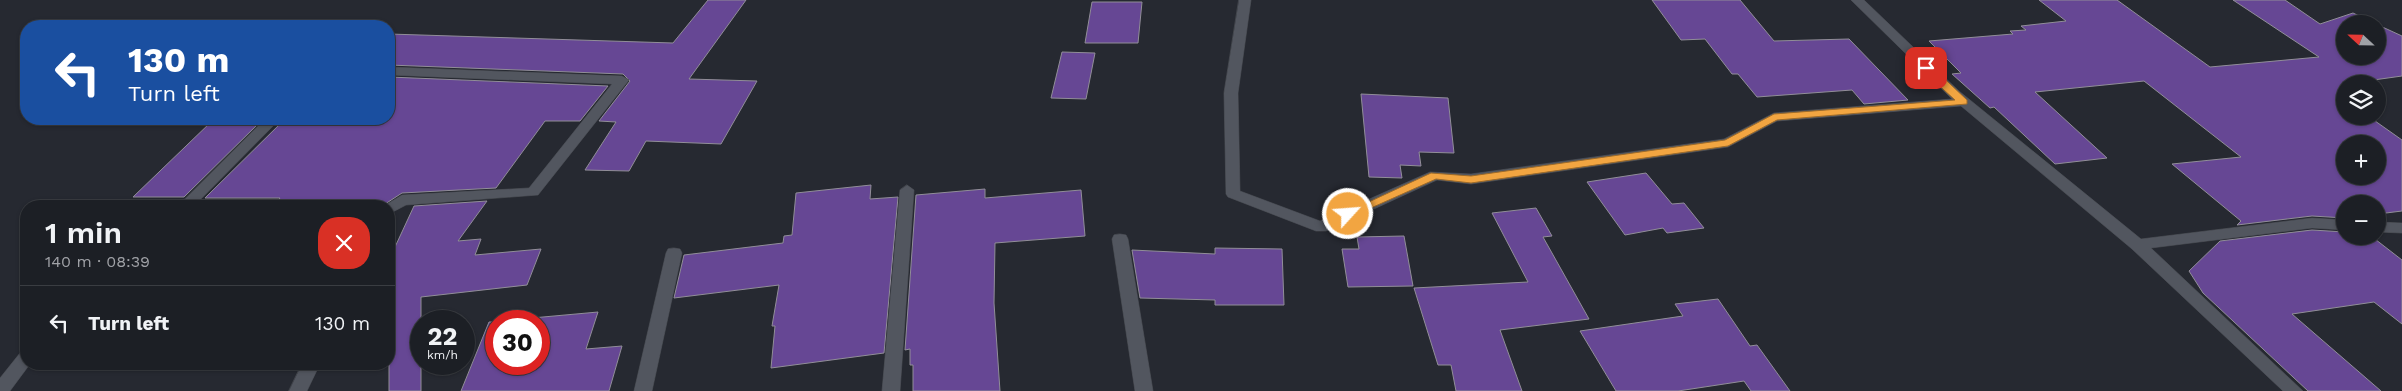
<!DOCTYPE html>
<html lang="en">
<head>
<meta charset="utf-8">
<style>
	body { margin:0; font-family:"Work Sans",sans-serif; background:#292c32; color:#f1f3f6; height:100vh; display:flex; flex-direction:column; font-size:19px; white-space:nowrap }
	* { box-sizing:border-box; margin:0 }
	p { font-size:16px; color:#a0a2a7 }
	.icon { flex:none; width:28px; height:28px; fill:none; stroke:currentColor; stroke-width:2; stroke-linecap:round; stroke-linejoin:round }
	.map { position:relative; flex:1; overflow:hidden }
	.details { position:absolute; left:20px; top:200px; width:375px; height:170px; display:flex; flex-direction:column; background:#1c1f25; border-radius:20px; box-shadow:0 1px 4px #0004,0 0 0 1px #3a3d42 }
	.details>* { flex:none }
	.top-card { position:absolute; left:20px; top:20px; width:375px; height:105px; border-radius:20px; box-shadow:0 1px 4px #0004,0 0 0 1px #3a3d42; background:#1a4fa0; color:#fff; overflow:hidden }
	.needle { width:32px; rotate:292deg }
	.controls { position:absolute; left:2336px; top:15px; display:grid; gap:10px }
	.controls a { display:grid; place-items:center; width:50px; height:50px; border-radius:50%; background:#1c1f25; box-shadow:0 1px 4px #0004,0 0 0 1px #3a3d42; font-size:25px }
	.speed { position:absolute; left:410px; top:310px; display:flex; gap:10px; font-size:25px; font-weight:700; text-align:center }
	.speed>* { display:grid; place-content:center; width:65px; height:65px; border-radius:50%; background:#1c1f25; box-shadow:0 1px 4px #0004,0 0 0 1px #3a3d42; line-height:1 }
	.speed small { font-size:12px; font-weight:400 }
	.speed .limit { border:8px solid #d22; background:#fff; color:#111 }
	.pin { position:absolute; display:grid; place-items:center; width:42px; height:42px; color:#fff; margin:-21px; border-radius:10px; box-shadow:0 2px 8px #0006 }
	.me { position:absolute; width:55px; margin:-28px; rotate:64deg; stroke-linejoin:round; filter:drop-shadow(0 0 4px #0008) }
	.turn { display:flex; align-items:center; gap:18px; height:105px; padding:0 25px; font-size:22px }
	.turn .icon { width:65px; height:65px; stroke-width:2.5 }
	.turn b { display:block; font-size:35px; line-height:42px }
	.round { display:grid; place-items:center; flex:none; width:52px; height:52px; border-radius:20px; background:#292c32 }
	.head { display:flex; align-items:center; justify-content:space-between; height:85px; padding:0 25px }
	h1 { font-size:30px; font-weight:600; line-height:38px }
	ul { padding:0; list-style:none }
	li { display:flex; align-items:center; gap:15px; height:75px; padding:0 25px; border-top:1px solid #3a3d42 }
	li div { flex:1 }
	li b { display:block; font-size:19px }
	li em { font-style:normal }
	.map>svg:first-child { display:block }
	.building { fill:#664794; stroke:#918e98; fill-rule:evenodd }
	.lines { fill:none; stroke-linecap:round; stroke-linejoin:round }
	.street-casing { stroke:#42454b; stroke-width:1 }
	.street { fill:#52565f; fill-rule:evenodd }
	.route { fill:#f2a541; stroke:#9d6b2a }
</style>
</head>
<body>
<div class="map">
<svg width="2402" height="391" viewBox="0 0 2402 391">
	<rect width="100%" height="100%" fill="#262931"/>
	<path class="building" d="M 708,0 L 746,0 L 689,79 L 757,81 L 721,144 L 646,141 L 629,171 L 585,170 L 616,122 L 599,121 L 630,81 L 623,74 L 389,65 L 389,34 L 673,43 Z
		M 1652,0 L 1740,0 L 1774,41 L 1849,39 L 1908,100 L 1864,104 L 1852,90 L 1757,97 L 1738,74 L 1732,74 L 1705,39 L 1681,40 Z
		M 2039,0 L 2117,0 L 2210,67 L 2319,57 L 2233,0 L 2285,0 L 2320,24 L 2353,13 L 2376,24 L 2345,24 L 2345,56 L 2378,56 L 2378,25 L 2402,36 L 2402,76 L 2345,84 L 2345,116 L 2368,116 L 2402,140 L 2402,211 L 2378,214 L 2378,204 L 2345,204 L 2345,218 L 2312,216 L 2237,225 L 2241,221 L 2172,164 L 2241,157 L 2144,81 L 2035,92 L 2107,158 L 2055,164 L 1994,107 L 1990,108 L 1952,74 L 1961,73 L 1929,41 L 2013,34 L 2010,31 L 2026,30 L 2021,26 L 2066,21 ZM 2345,144 L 2378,144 L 2378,176 L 2345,176 Z
		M 1092,2 L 1142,2 L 1138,43 L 1085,43 Z
		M 1062,52 L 1095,53 L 1086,99 L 1051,98 Z
		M 389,77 L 608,86 L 580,121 L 545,121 L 496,188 L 402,193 L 382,206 L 276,203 L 280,198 L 205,198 L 285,119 L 389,119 Z
		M 1361,94 L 1448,98 L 1454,153 L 1419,152 L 1421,166 L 1400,165 L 1402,178 L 1369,177 Z
		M 212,121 L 260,122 L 184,197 L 133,197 Z
		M 1646,173 L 1672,204 L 1684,203 L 1704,228 L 1667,233 L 1663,228 L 1625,235 L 1587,182 Z
		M 871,185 L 870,199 L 898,197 L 884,353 L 771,368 L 775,326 L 772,326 L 779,285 L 674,298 L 684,255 L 783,243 L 784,236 L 792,235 L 796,193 Z
		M 985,189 L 985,198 L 1081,190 L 1085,236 L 995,243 L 994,303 L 1000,391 L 913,391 L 913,365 L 910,365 L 910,349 L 905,350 L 916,195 Z
		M 487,201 L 458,241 L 481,239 L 475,255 L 541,249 L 527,285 L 421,297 L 421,391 L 389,391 L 389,260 L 414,206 Z
		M 1536,208 L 1552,236 L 1543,237 L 1589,319 L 1500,330 L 1522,391 L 1456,391 L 1451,365 L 1438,365 L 1414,288 L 1528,282 L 1492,213 Z
		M 2312,230 L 2345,232 L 2345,236 L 2371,236 L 2402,260 L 2402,324 L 2374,302 L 2292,314 L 2381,391 L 2308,391 L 2203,293 L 2189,271 L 2220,241 Z
		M 1404,236 L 1413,286 L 1348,287 L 1342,249 L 1359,249 L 1357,237 Z
		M 1215,248 L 1282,249 L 1284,305 L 1215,305 L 1215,300 L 1140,298 L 1132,250 L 1215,254 Z
		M 1718,299 L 1750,346 L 1757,345 L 1790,391 L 1751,391 L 1744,381 L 1678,391 L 1616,391 L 1580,331 L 1683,316 L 1675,304 Z
		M 598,312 L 586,349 L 622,346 L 609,391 L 461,391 L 489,322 L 496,322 L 496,364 L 539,364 L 539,321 L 499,321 Z"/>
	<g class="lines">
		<defs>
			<path id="street" d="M 1239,0 L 1251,0 L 1238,93 L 1240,191 L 1320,221 L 1430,172 L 1471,174 L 1724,139 L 1774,113 L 1952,99 L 1851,0 L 1864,0 L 1959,91 L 2141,239 L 2312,218 L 2345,220 L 2345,230 L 2312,228 L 2151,248 L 2303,391 L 2283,391 L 2132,249 L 1961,106 L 1777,121 L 1728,147 L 1471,184 L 1437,180 L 1326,231 L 1316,231 L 1228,197 L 1226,194 L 1224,93 Z
				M 389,67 L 622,76 L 629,80 L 538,195 L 406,205 L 389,214 L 389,206 L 384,206 L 402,195 L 529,188 L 612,84 L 389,75 Z
				M 265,119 L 280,119 L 194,206 L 178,206 Z
				M 907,185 L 914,190 L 900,391 L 882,391 L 900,190 Z
				M 2378,222 L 2402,223 L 2402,233 L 2378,232 Z
				M 1120,234 L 1126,235 L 1128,239 L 1153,391 L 1135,391 L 1112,239 L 1114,235 Z
				M 674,248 L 680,249 L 682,253 L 652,391 L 634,391 L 666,253 L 668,249 Z
				M 26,351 L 26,364 L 30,364 L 10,391 L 0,391 L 0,378 L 20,353 Z
				M 302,364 L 320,364 L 307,391 L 289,391 Z"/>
		</defs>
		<use href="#street" class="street-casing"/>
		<use href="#street" class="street"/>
	</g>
	<path class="route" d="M 1922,65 L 1930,65 L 1967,100 L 1967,104 L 1777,120 L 1728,146 L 1471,183 L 1436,179 L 1353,216 L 1348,217 L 1343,214 L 1431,173 L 1471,176 L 1725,140 L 1774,114 L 1955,100 L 1922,70 Z"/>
</svg>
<div class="controls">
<a><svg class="needle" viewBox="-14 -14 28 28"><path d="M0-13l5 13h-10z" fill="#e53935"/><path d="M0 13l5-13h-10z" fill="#a0a2a7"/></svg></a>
<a><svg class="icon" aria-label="layers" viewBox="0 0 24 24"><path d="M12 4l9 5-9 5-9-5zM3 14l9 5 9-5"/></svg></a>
<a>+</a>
<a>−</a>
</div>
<div class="speed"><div>22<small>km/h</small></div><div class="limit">30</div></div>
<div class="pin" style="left:1926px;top:68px;background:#d93025"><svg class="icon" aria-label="arrive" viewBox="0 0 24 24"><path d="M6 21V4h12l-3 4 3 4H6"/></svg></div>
<svg class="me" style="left:1348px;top:214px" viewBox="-20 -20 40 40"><circle r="17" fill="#f2a541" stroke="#fff" stroke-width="3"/><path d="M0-11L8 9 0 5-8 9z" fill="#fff"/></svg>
<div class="top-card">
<div class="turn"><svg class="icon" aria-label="left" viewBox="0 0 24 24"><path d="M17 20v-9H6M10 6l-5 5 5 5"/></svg><div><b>130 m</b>Turn left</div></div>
</div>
<section class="details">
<div class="head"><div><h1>1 min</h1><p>140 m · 08:39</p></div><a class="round" style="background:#d93025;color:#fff"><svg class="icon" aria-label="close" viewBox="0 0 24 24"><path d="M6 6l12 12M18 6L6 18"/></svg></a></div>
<ul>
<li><svg class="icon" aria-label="left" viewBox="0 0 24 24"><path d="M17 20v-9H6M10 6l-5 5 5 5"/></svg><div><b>Turn left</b></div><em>130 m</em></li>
</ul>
</section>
</div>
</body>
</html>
